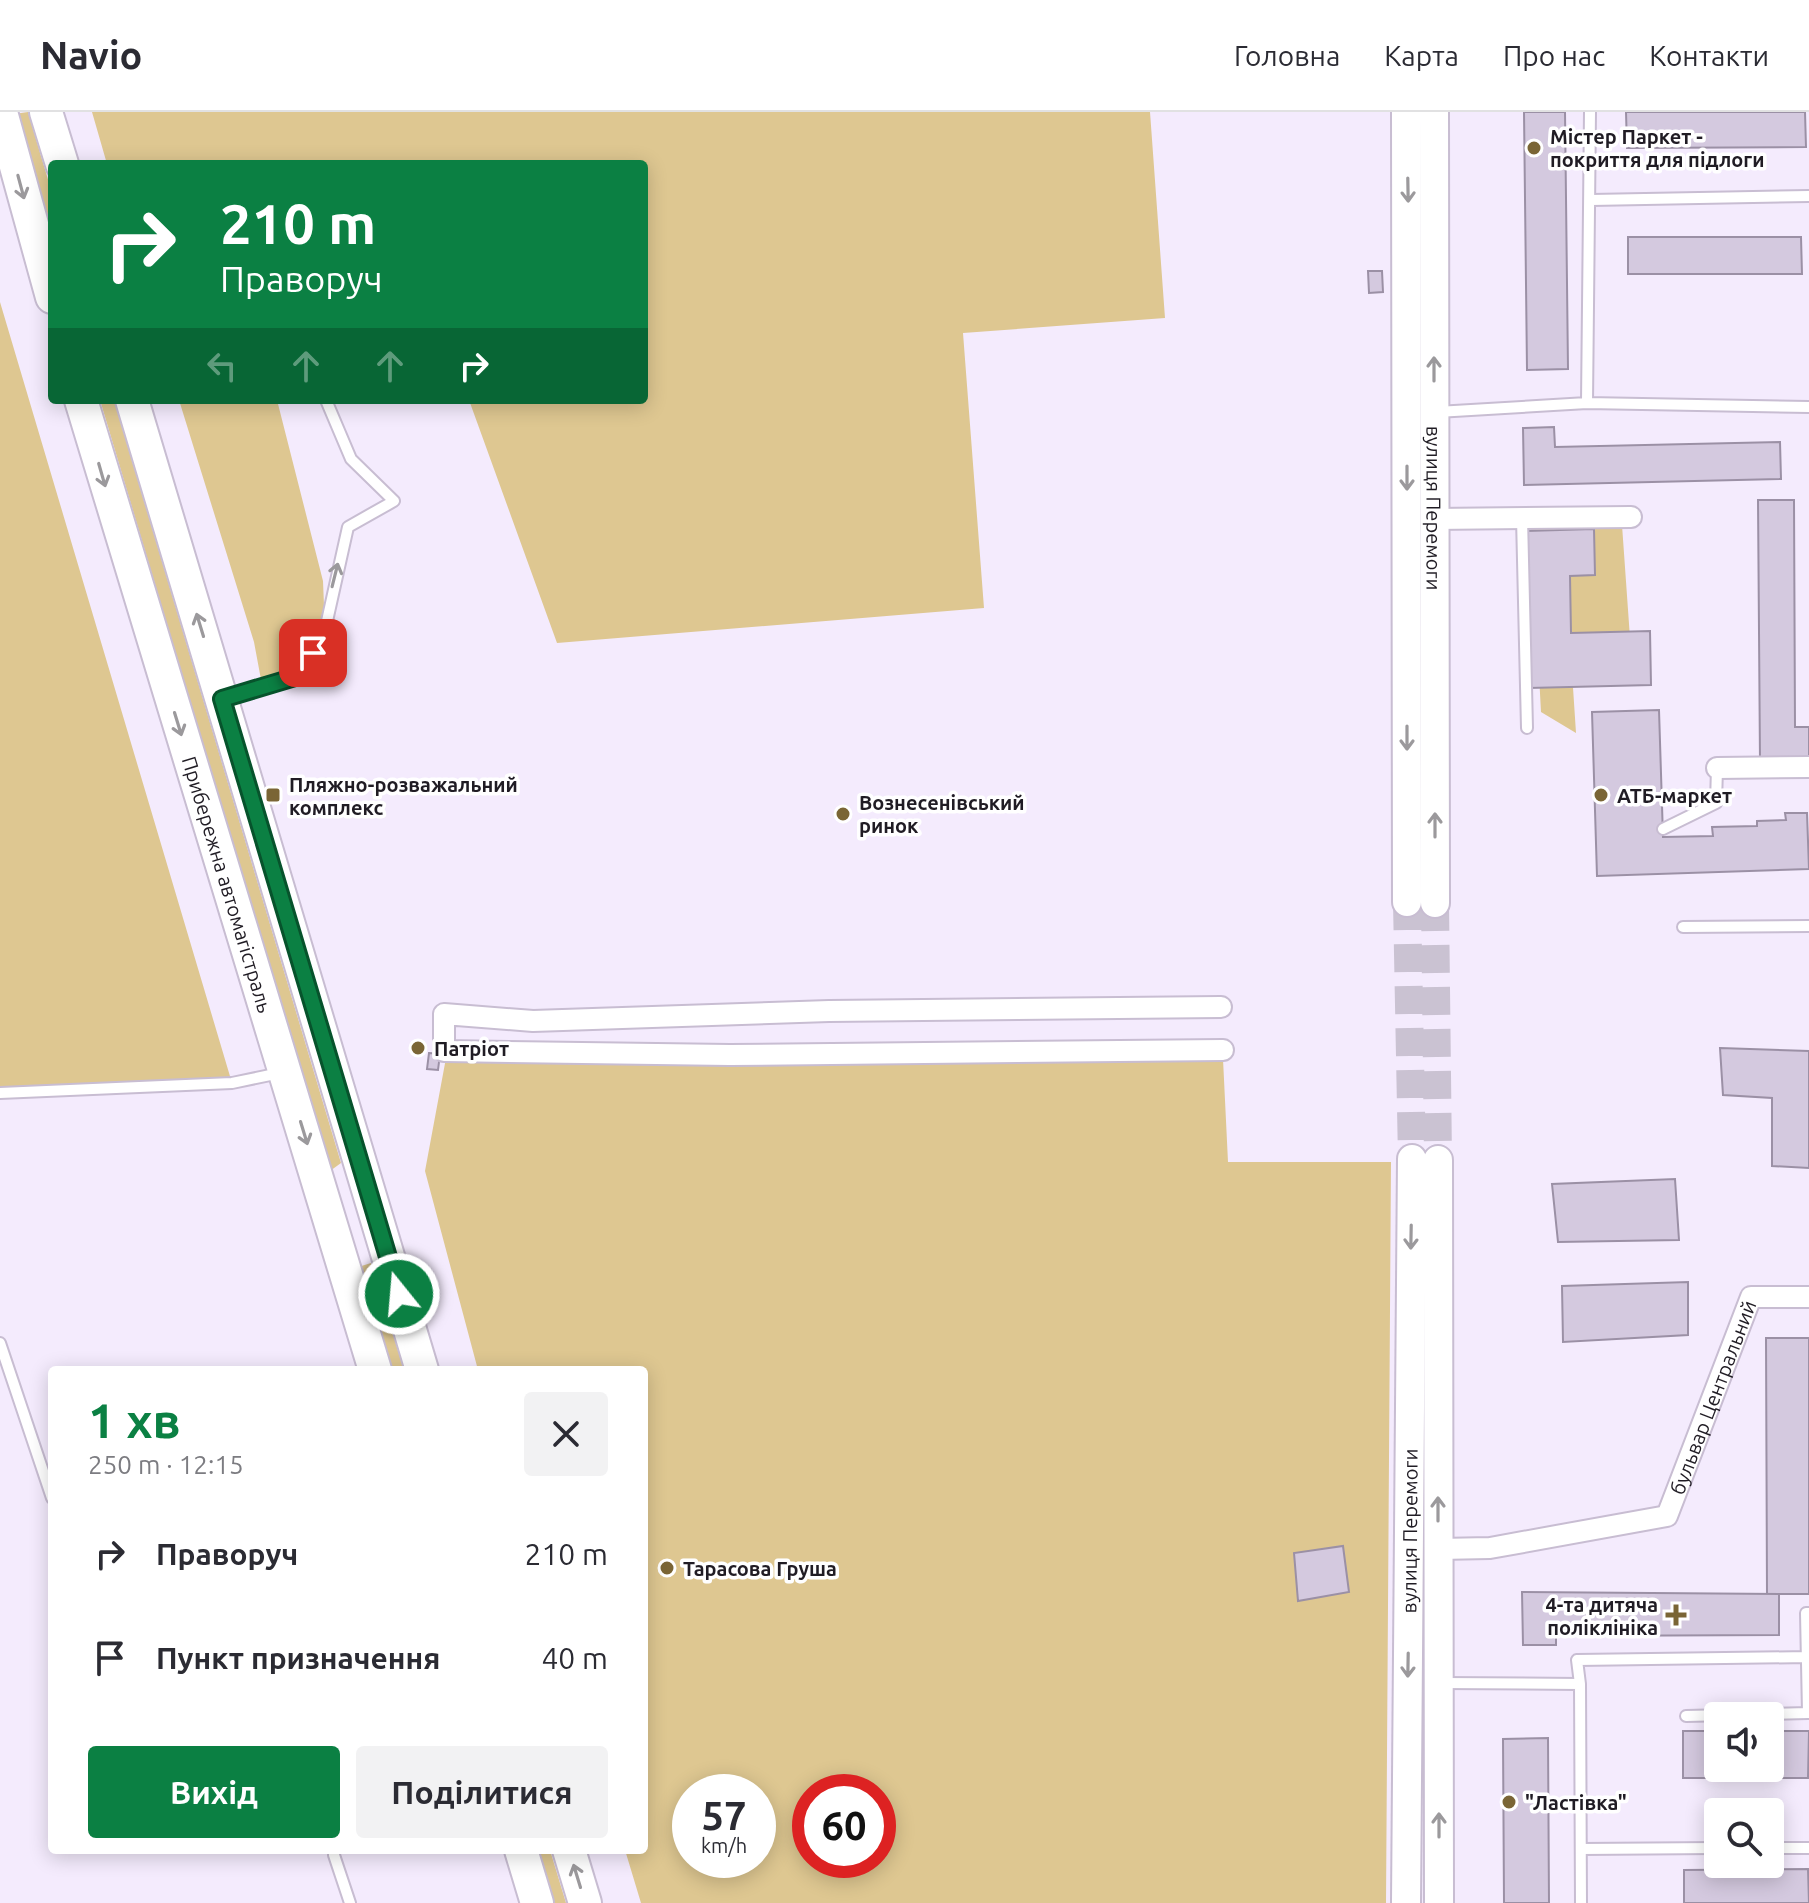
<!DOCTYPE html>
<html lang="uk">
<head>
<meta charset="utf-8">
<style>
	body { margin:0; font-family:Ubuntu,sans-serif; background:#f2f2f3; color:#2b2b33; height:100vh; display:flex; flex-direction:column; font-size:30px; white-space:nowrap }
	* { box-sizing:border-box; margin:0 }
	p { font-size:26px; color:#7c7c81 }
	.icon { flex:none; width:44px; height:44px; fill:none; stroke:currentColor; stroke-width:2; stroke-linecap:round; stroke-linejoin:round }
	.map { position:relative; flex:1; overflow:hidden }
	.side { position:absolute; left:48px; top:1254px; width:600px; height:488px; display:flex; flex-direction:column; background:#fff; border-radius:8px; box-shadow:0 4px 20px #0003 }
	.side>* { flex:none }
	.hud { position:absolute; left:48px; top:48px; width:600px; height:244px; border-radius:8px; box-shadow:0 4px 20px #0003; background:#0b8043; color:#fff; overflow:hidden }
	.controls { position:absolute; left:1704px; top:1590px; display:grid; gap:16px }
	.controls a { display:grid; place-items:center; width:80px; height:80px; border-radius:8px; background:#fff; box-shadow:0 4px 20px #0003; font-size:40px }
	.speed { position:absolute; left:672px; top:1662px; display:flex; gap:16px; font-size:40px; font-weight:700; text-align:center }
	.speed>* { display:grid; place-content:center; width:104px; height:104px; border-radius:50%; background:#fff; box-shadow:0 4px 20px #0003; line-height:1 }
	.speed small { font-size:20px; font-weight:400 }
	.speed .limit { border:12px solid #d22; background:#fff; color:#111 }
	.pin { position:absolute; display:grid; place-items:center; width:68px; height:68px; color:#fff; margin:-34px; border-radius:16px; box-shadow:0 4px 12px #0006 }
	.me { position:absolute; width:88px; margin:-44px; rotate:343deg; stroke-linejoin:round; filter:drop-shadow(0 0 6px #0008) }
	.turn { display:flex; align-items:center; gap:28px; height:168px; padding:0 40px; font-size:36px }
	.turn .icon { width:104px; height:104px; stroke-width:2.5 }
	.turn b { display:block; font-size:56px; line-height:68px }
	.lanes { display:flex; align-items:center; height:76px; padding:0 40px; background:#0003; justify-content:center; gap:40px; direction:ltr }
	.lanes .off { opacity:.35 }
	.round { display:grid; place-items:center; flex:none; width:84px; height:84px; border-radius:8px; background:#f2f2f3 }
	.summary { display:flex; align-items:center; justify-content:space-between; height:136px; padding:0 40px }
	h1 { font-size:48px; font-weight:700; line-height:60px; color:#0b8043 }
	.button { display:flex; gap:16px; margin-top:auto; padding:16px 40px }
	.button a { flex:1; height:92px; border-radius:8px; background:#0b8043; color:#fff; font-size:32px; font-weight:700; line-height:92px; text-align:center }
	.button a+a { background:#f2f2f3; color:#2b2b33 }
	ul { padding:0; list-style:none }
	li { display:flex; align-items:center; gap:24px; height:104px; padding:0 40px }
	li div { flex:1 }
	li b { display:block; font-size:30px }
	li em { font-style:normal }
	header { display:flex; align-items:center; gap:48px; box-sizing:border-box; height:112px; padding:0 40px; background:#fff; border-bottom:2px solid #e1e1e2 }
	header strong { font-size:38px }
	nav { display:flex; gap:44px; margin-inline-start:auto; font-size:28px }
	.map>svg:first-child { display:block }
	.green { fill:#dec791; fill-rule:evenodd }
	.building { fill:#d4c9df; stroke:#9b90a5; stroke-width:2 }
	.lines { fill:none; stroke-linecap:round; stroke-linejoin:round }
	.secondary-tunnel { stroke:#cac2d2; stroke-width:28; stroke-dasharray:28 14; stroke-linecap:butt }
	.lane-casing { stroke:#c8bdd2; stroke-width:14 }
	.street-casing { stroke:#c8bdd2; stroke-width:24 }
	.secondary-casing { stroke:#c8bdd2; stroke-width:32 }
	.primary-casing { stroke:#c8bdd2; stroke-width:36 }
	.lane { stroke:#fff; stroke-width:10 }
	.street { stroke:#fff; stroke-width:20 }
	.secondary { stroke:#fff; stroke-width:28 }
	.primary { stroke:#fff; stroke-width:32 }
	.oneway { stroke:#9b999c }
	.route-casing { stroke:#07532c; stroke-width:20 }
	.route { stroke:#0b8043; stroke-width:14 }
	.poi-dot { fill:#7a6535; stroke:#fff; stroke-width:3 }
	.labels { text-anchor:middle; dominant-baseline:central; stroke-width:7; stroke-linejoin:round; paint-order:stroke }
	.poi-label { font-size:20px; font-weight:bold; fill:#201c24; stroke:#fff; text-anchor:start }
	.street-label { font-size:20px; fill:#201c24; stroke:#fff }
</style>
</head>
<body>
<header>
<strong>Navio</strong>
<nav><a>Головна</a><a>Карта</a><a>Про нас</a><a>Контакти</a></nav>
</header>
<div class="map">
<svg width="1809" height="1791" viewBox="0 0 1809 1791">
	<rect width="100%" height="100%" fill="#f4ebfd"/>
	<path class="green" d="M 28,0 L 52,81 L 52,129 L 14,2 Z
		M 92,0 L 1150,0 L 1165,206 L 963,221 L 984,496 L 557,531 L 469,288 L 644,288 L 644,52 L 107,52 Z
		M 0,190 L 232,971 L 0,981 Z
		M 100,288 L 114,288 L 341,1051 L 330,1059 Z
		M 179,288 L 277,288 L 323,469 L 325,518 L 302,563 L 262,573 L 254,530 Z
		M 1622,413 L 1630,526 L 1570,530 L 1576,621 L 1541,600 L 1531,414 Z
		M 446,946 L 1223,947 L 1228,1050 L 1391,1050 L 1386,1791 L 641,1791 L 625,1738 L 644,1738 L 644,1258 L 478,1258 L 425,1059 ZM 690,1680 L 758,1680 L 758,1748 L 690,1748 ZM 810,1680 L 878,1680 L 878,1748 L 810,1748 Z
		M 371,1151 L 404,1258 L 386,1258 L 355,1156 Z
		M 534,1738 L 550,1738 L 566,1791 L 551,1791 Z"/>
	<path class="building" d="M 1524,0 L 1565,0 L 1568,257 L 1527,258 Z
		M 1626,0 L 1805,0 L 1806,35 L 1627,36 Z
		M 1628,125 L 1801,125 L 1802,162 L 1628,162 Z
		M 1368,159 L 1382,159 L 1383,180 L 1369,181 Z
		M 1554,315 L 1555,335 L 1780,330 L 1781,367 L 1524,373 L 1523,316 Z
		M 1758,388 L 1794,388 L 1795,615 L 1809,615 L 1809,649 L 1760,649 Z
		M 1594,417 L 1595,463 L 1570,464 L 1571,521 L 1650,519 L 1651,573 L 1529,576 L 1526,419 Z
		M 1659,598 L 1663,725 L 1713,724 L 1712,715 L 1757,714 L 1757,709 L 1786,708 L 1785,701 L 1807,701 L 1809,757 L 1597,764 L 1592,600 Z
		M 1720,936 L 1809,939 L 1809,1056 L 1772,1054 L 1772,986 L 1723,983 Z
		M 429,941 L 440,942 L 438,958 L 427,957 Z
		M 1675,1067 L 1679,1128 L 1558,1130 L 1552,1072 Z
		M 1688,1170 L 1688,1223 L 1563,1230 L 1562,1174 Z
		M 1766,1226 L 1809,1226 L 1809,1482 L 1767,1482 Z
		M 1343,1434 L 1349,1480 L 1298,1489 L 1294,1441 Z
		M 1522,1480 L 1779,1482 L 1779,1523 L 1556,1524 L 1556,1533 L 1523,1533 Z
		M 1683,1619 L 1718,1619 L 1718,1656 L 1770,1656 L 1770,1619 L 1809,1619 L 1808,1666 L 1683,1666 Z
		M 1548,1626 L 1549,1791 L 1504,1791 L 1503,1627 Z
		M 1808,1757 L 1809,1791 L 1684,1791 L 1684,1758 Z"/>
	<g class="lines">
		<path class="secondary-tunnel" d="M 1407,790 L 1412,1047
			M 1435,791 L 1438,1048"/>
		<defs>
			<path id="lane" d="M 1590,0 L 1587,291 L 1809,295
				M 1591,88 L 1809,84
				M 1437,300 L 1587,291
				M 1522,406 L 1527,616
				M 224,586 L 302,563 L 325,518 L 348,415 L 394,389 L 351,347 L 326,288
				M 1663,717 L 1716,691 L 1717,656
				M 1683,815 L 1809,814
				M 0,981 L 232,971 L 280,961
				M 0,1231 L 52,1386
				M 1441,1571 L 1580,1572 L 1577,1548 L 1808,1545
				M 1580,1572 L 1581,1791
				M 1686,1604 L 1808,1601 L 1806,1501 L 1809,1501
				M 1770,1736 L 1809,1736
				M 1581,1737 L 1718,1736
				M 334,1743 L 350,1791"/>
			<g id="street">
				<path d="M 1434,407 L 1631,405"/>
				<path d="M 1717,656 L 1809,655"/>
				<path d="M 1221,895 L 829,899 L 533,909 L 444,902 L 444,939 L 730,943 L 1223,938"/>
				<path id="s1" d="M 1439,1437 L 1490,1436 L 1667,1404 L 1751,1185 L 1809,1185"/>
			</g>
			<g id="secondary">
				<path d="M 1406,0 L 1407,790"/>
				<path id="s2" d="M 1434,0 L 1435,791"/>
				<path d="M 1438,1048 L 1439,1791"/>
				<path id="s3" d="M 1406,1791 L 1412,1047"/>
			</g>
			<g id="primary">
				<path d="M 1,0 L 52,185"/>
				<path d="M 46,0 L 62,52"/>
				<path id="s4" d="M 81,288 L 375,1258"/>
				<path d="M 132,288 L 422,1258"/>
				<path d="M 521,1738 L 537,1791"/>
				<path d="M 569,1738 L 585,1791"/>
			</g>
		</defs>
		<use href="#lane" class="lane-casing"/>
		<use href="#street" class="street-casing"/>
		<use href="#secondary" class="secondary-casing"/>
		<use href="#primary" class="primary-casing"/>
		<use href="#lane" class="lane"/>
		<use href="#street" class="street"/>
		<use href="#secondary" class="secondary"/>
		<use href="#primary" class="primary"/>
	</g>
	<defs><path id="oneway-shaft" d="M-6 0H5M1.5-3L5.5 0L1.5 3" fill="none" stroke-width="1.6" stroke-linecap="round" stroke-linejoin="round" transform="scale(2)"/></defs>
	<g class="oneway">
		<use href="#oneway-shaft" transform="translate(21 75) rotate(75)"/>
		<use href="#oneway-shaft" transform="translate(1408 78) rotate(89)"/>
		<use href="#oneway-shaft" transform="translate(1434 257) rotate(-90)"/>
		<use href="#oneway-shaft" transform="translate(102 363) rotate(74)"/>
		<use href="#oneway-shaft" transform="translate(1407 366) rotate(90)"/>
		<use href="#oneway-shaft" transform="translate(335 463) rotate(-76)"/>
		<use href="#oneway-shaft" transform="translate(200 513) rotate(-107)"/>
		<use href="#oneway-shaft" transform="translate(178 612) rotate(73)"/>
		<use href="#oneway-shaft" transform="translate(1407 626) rotate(90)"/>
		<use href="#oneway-shaft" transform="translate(1435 713) rotate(-90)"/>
		<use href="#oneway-shaft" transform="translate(304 1021) rotate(73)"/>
		<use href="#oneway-shaft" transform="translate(1411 1125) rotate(91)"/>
		<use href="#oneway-shaft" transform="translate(1438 1397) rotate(-90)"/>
		<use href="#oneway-shaft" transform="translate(1408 1553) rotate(91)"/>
		<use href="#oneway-shaft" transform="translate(1439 1713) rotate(-90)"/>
		<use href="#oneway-shaft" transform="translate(577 1764) rotate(-107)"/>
	</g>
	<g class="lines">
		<defs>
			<path id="route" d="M 313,541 L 302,563 L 222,587 L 399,1182"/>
		</defs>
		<use href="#route" class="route-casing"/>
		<use href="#route" class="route"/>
	</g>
	<g class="poi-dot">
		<circle cx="1534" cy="36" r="8"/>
		<rect x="265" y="675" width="16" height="16" rx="4"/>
		<circle cx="1601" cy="683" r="8"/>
		<circle cx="843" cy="702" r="8"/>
		<circle cx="418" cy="936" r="8"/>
		<circle cx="667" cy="1456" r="8"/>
		<path d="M1672 1491h8v8h8v8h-8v8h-8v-8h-8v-8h8z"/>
		<circle cx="1509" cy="1690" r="8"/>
	</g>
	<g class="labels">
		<g class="poi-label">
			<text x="1550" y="24">Містер Паркет -<tspan x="1550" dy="23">покриття для підлоги</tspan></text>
			<text x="289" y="672">Пляжно-розважальний<tspan x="289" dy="23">комплекс</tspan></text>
			<text x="1617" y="683">АТБ-маркет</text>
			<text x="859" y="690">Вознесенівський<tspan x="859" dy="23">ринок</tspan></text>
			<text x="434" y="936">Патріот</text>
			<text x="683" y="1456">Тарасова Груша</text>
			<text x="1658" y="1492" text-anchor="end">4-та дитяча<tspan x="1658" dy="23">поліклініка</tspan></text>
			<text x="1525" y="1690">"Ластівка"</text>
		</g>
		<g class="street-label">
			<text stroke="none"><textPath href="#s2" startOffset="396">вулиця Перемоги</textPath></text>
			<text stroke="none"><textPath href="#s4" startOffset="506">Прибережна автомагістраль</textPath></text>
			<text stroke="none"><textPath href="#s1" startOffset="358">бульвар Центральний</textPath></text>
			<text stroke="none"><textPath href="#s3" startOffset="372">вулиця Перемоги</textPath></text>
		</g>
	</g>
</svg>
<div class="controls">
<a><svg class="icon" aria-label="sound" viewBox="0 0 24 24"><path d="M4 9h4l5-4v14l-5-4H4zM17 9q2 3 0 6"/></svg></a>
<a><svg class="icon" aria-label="search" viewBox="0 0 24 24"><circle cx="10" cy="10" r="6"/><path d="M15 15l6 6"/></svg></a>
</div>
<div class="speed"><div>57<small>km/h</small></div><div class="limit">60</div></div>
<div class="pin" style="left:313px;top:541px;background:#d93025"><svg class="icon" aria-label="arrive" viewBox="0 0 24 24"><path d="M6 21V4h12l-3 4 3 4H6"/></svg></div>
<svg class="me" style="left:399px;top:1182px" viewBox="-20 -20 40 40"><circle r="17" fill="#0b8043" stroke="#fff" stroke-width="3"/><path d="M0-11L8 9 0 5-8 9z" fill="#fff"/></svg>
<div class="hud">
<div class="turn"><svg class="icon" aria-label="right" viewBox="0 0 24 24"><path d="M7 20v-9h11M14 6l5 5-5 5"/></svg><div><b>210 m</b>Праворуч</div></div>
<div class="lanes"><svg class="icon off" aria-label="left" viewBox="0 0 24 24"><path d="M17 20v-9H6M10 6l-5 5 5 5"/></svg><svg class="icon off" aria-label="ahead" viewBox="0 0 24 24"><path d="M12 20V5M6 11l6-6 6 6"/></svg><svg class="icon off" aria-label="ahead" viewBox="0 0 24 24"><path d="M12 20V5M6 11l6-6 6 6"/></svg><svg class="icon" aria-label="right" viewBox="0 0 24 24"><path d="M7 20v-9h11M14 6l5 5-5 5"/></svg></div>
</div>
<section class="side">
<div class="summary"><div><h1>1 хв</h1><p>250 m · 12:15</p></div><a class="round"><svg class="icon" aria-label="close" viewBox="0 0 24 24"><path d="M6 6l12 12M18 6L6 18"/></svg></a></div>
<ul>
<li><svg class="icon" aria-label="right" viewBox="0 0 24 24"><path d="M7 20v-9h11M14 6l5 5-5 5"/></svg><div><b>Праворуч</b></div><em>210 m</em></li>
<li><svg class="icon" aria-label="arrive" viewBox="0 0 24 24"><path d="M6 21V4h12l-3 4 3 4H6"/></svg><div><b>Пункт призначення</b></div><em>40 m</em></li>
</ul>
<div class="button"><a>Вихід</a><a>Поділитися</a></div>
</section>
</div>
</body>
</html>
